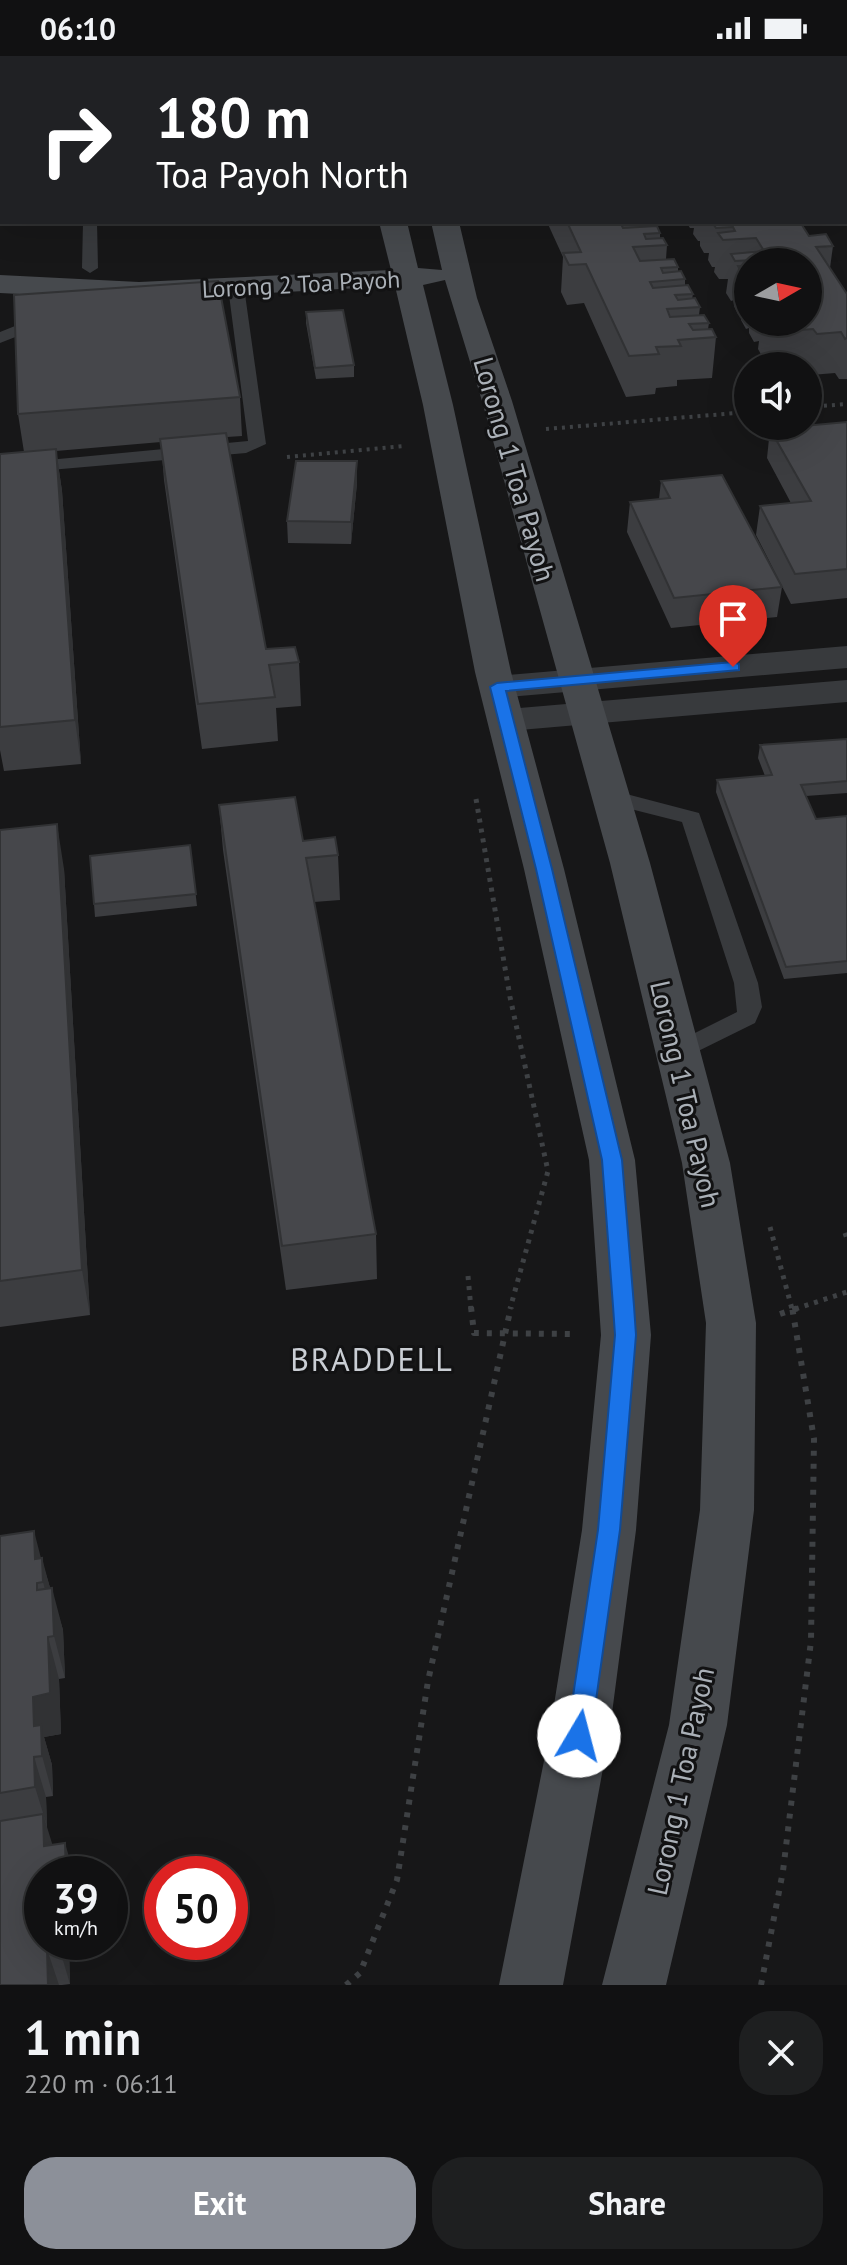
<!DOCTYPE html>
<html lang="en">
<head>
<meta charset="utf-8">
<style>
	body { margin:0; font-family:"PT Sans",sans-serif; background:#1e1f20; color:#f1f3f6; height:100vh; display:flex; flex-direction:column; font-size:30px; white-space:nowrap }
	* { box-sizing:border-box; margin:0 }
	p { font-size:26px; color:#9c9d9f }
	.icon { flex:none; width:44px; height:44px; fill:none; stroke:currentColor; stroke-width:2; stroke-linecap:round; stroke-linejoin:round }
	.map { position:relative; height:1929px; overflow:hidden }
	.side { display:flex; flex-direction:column; background:#111112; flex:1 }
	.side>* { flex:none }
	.guide { position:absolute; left:0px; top:0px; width:848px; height:168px; box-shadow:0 8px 32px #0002,0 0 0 2px #303132; background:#202124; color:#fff; overflow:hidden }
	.needle { width:52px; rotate:81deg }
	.buttons { position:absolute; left:734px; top:192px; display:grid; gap:16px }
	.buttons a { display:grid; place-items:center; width:88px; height:88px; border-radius:50%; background:#111112; box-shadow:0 8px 32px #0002,0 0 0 2px #303132; font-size:40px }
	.speed { position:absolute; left:24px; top:1800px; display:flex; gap:16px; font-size:40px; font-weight:700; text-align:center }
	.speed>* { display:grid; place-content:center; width:104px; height:104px; border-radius:50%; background:#111112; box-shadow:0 8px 32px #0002,0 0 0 2px #303132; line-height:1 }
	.speed small { font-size:20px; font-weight:400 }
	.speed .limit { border:12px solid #d22; background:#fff; color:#111 }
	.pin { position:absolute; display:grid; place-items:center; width:68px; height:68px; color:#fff; margin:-82px -34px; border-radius:50% 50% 50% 0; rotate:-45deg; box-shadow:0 0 8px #0007 }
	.pin .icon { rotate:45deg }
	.me { position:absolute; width:88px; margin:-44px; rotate:8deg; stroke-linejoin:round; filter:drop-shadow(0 0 6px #0008) }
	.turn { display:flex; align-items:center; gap:28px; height:168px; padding:0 24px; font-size:36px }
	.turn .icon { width:104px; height:104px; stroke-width:2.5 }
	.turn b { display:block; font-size:56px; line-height:68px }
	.round { display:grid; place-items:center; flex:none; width:84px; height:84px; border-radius:32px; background:#1e1f20 }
	.head { display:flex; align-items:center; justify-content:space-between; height:136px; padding:0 24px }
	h1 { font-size:48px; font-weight:600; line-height:60px }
	.button { display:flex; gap:16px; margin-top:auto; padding:16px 24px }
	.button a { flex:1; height:92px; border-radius:32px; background:#8c9099; color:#fff; font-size:32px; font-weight:600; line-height:92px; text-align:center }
	.button a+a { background:#1e1f20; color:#f1f3f6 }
	.status { display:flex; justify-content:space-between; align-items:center; height:56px; padding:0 40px; background:#111112; direction:ltr }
	.status svg { height:22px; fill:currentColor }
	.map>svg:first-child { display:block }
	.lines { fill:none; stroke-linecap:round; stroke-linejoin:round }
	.path-far2 { stroke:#3e4144; stroke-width:4; stroke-dasharray:3 5; stroke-linecap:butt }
	.path-far1 { stroke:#3e4144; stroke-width:5; stroke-dasharray:4 6; stroke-linecap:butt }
	.path { stroke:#3e4144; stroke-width:6; stroke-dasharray:5 8; stroke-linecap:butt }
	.lane { fill:#383a3d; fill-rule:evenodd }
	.street { fill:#383a3d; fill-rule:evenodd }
	.secondary { fill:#46494d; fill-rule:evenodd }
	.wall { fill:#3c3d40; fill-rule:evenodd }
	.shaded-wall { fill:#313234 }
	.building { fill:#46474b; stroke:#313234; stroke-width:2 }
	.route { fill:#1a73e8; stroke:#114b97; stroke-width:2 }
	.labels { text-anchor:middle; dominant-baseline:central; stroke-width:6; stroke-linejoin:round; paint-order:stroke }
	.far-street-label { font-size:24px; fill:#aab0b7; stroke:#121213 }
	.street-label { font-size:28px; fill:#aab0b7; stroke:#121213 }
	.quarter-label { font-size:32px; letter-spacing:2px; fill:#caced4; stroke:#121213 }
</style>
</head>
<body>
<div class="status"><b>06:10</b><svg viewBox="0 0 49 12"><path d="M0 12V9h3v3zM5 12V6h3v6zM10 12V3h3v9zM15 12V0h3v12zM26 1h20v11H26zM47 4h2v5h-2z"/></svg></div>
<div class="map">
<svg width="847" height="1929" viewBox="0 0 847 1929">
	<rect width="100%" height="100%" fill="#171718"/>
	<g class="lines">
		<path class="path-far2" d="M 808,351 L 847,348
			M 546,373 L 748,356
			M 287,401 L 405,390"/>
		<path class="path-far1" d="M 476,743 L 510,941 L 548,1115 L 510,1253
			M 770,1171 L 792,1253
			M 845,1177 L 847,1183
			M 468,1220 L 471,1253
			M 795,1253 L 847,1236"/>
		<path class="path" d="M 471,1251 L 474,1277 L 575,1278
			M 780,1258 L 801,1251
			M 346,1929 L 360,1917 L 397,1824 L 428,1625 L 511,1251
			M 761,1929 L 783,1815 L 811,1585 L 814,1383 L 792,1251"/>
		<path class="lane" d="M 60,0 L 72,0 L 72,2 L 60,2 Z
			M 210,0 L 222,0 L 223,2 L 211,2 Z
			M 83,166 L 97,166 L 98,212 L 90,217 L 82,212 Z
			M 236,226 L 244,231 L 266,388 L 246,397 L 27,416 L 0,410 L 0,400 L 27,406 L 248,385 L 228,231 Z
			M 47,265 L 53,267 L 53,273 L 28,276 L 0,287 L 0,276 L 25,266 Z
			M 611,734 L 699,757 L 758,927 L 762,951 L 755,967 L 678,1005 L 669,1002 L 666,996 L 669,990 L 737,956 L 734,927 L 682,766 L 603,746 L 600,741 Z"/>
		<path class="street" d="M 847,590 L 847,612 L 497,642 L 484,639 L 479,631 L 484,623 L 497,620 Z
			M 847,624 L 847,646 L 507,675 L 494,672 L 488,664 L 494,656 L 507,653 Z"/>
		<path class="secondary" d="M 345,0 L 369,0 L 369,2 L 345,2 Z
			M 380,0 L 404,0 L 405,2 L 381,2 Z
			M 379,166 L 407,166 L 418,212 L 442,214 L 431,166 L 459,166 L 477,242 L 512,345 L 650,807 L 730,1107 L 756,1267 L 754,1454 L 727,1669 L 666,1929 L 602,1929 L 669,1669 L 700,1454 L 706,1267 L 682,1107 L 610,807 L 482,345 L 445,224 L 423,229 L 453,349 L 511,616 L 564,813 L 635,1104 L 651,1279 L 636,1474 L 609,1680 L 563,1929 L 499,1929 L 549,1680 L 582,1474 L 601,1279 L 589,1104 L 524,813 L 475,616 L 423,349 L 395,230 L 139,244 L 0,237 L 0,219 L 139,226 L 391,214 Z"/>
	</g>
	<path class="wall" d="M 0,0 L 31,0 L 31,2 L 2,2 L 2,15 L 0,15 Z
		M 476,0 L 569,0 L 570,2 L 477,2 Z
		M 597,0 L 709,0 L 711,2 L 597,2 Z
		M 759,0 L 847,0 L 847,90 L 846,90 L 846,2 L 761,2 Z
		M 0,23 L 2,23 L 2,121 L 0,121 Z
		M 547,166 L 653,166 L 653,170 L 660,177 L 660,182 L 667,189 L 666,203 L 678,211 L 678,216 L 685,223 L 685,230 L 693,238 L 692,243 L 700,251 L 699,259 L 709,267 L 708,273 L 716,281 L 712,322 L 677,324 L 677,330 L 656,332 L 655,338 L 626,341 L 584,247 L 567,249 L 561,236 L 563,201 Z
		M 686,166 L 800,166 L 809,180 L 833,190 L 830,212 L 847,238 L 847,323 L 839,323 L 835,317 L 811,319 L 808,314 L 808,310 L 767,310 L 766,307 L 766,301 L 763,302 L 758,293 L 759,285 L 754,286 L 749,277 L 749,272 L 746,273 L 741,264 L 742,258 L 738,258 L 734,250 L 734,244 L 731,245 L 726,237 L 728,223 L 719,223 L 714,216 L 715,211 L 712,211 L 708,204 L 709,197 L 704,197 L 700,190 L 700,185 L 698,185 L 693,178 L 694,172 L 690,172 ZM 748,206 L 808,206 L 808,266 L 748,266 Z
		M 306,256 L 354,309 L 354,321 L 316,323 L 306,267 Z
		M 240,341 L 242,380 L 227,381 L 266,593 L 299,606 L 301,650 L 276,652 L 278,685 L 202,693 L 164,424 L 161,386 L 56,395 L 62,435 L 81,708 L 4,715 L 0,694 L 0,398 L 24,396 L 18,358 Z
		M 847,366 L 847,542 L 791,548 L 756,479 L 760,450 L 791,447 L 767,402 L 770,373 Z
		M 357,405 L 357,427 L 351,488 L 288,487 L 287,465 Z
		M 661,425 L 782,531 L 777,561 L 671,572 L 627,476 L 630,446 L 659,443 Z
		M 847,683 L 847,737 L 806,740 L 816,763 L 847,760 L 847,917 L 784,923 L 716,736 L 717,724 L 765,720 L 758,702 L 760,689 Z
		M 219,749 L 338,799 L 340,844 L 314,846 L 376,1178 L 377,1223 L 286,1234 L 223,794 Z
		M 0,774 L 64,813 L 90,1259 L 0,1271 Z
		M 190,789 L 197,850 L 95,861 L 94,848 Z
		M 0,1480 L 41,1502 L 63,1574 L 65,1622 L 59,1623 L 61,1678 L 44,1681 L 52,1709 L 53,1740 L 46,1741 L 47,1770 L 42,1818 L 42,1886 L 69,1894 L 70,1928 L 62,1929 L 0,1929 Z"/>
	<path class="shaded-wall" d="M 56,393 L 62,435 L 81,708 L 75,664 Z
		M 357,405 L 357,427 L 351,488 L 351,466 Z
		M 57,768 L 64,813 L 90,1259 L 82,1214 Z
		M 34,1475 L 43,1510 L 42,1502 L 53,1543 L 52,1532 L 63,1574 L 65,1622 L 54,1580 L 54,1568 L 43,1526 L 35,1503 Z
		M 48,1581 L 59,1623 L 61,1678 L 44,1681 L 52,1709 L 53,1740 L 34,1670 L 33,1641 Z
		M 34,1701 L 46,1741 L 47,1770 L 35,1731 Z
		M 43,1758 L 55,1797 L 44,1790 Z
		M 65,1787 L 74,1818 L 66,1818 Z
		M 58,1886 L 66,1886 L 69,1894 L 70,1928 L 59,1891 Z
		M 47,1893 L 59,1929 L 48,1929 Z"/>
	<path class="building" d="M 130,0 L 186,0 L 188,2 L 132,2 Z
		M 493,0 L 569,0 L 570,2 L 494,2 Z
		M 647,0 L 709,0 L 711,2 L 648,2 Z
		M 785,0 L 847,0 L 847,60 L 846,60 L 846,2 L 786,2 Z
		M 0,23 L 2,23 L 2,94 L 0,95 Z
		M 567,166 L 620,166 L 623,172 L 657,170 L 660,177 L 644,178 L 646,183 L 663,182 L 667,189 L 633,191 L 640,205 L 674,203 L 678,211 L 661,212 L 663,217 L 681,215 L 685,223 L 650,226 L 653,232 L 688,229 L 693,238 L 675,239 L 678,244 L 695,242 L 700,251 L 667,253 L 670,261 L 704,259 L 709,267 L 689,268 L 693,274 L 712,273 L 716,281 L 678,284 L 681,290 L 656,291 L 659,298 L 629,300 L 586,208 L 569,209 L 563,197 L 581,196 Z
		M 712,166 L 800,166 L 809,180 L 826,178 L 833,190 L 816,191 L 847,238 L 847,282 L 845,283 L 841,276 L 817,278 L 813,273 L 776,276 L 771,267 L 808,266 L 808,206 L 754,206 L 752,204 L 735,205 L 731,198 L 764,195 L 756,182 L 723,184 L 718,177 L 735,175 L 733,171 L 716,172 Z
		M 738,210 L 748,210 L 748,218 L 742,218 Z
		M 218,225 L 240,341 L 18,358 L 14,239 Z
		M 343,254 L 354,309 L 315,312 L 306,256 Z
		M 847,366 L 847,513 L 795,518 L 760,450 L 811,445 L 770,373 Z
		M 226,377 L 266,593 L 295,591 L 299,606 L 269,609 L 275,641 L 198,648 L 160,383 Z
		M 56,393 L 75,664 L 0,671 L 0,398 Z
		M 296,405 L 357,405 L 351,466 L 287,465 Z
		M 722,419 L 782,531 L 674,542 L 630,446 L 670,442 L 661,425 Z
		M 847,683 L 847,725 L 801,729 L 816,763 L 847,760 L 847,905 L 786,911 L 717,724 L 772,719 L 760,689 Z
		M 295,741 L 303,785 L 335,781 L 338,799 L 306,802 L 376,1178 L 282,1190 L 219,749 Z
		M 57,768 L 82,1214 L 0,1225 L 0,774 Z
		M 190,789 L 196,838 L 94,848 L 90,800 Z
		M 34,1475 L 35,1503 L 42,1502 L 43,1526 L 37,1527 L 37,1534 L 52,1532 L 54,1580 L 48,1581 L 50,1637 L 33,1641 L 34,1670 L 41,1669 L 42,1700 L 34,1701 L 35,1731 L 0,1737 L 0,1480 Z
		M 43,1758 L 44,1790 L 65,1787 L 66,1818 L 42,1818 L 42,1886 L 58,1886 L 59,1891 L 47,1893 L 48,1929 L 0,1929 L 0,1765 Z"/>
	<path class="route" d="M 733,606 L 739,608 L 739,614 L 506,635 L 552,813 L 622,1104 L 634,1250 L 636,1279 L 620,1474 L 591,1680 L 588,1688 L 579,1691 L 571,1688 L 567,1680 L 598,1474 L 615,1279 L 613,1250 L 602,1104 L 536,813 L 490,631 L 497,627 Z"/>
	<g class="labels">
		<g class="far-street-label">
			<text transform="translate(301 228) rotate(-3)">Lorong 2 Toa Payoh</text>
		</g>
		<g class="street-label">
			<text transform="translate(515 413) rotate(74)">Lorong 1 Toa Payoh</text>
			<text transform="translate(686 1038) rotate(77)">Lorong 1 Toa Payoh</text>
			<text transform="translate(680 1725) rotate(-78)">Lorong 1 Toa Payoh</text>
		</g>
		<g class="quarter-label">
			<text x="372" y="1303">BRADDELL</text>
		</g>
	</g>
</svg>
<div class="buttons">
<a><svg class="needle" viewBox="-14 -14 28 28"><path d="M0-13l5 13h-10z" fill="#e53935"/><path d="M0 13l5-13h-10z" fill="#9c9d9f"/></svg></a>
<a><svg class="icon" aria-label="sound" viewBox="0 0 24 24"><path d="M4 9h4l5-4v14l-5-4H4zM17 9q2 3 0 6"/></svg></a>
</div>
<div class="speed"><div>39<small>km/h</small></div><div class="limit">50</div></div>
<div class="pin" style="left:733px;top:611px;background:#d93025"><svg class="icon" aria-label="arrive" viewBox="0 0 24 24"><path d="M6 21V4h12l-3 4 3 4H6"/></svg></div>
<svg class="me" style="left:579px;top:1680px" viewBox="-20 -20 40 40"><circle r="19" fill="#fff"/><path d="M0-13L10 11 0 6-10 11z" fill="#1a73e8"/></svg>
<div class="guide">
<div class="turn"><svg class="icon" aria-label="right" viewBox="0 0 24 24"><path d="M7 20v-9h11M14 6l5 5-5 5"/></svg><div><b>180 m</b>Toa Payoh North</div></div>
</div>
</div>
<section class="side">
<div class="head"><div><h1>1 min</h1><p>220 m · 06:11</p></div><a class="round"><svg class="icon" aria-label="close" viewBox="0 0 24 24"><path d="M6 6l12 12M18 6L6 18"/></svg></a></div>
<div class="button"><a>Exit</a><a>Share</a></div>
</section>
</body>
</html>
